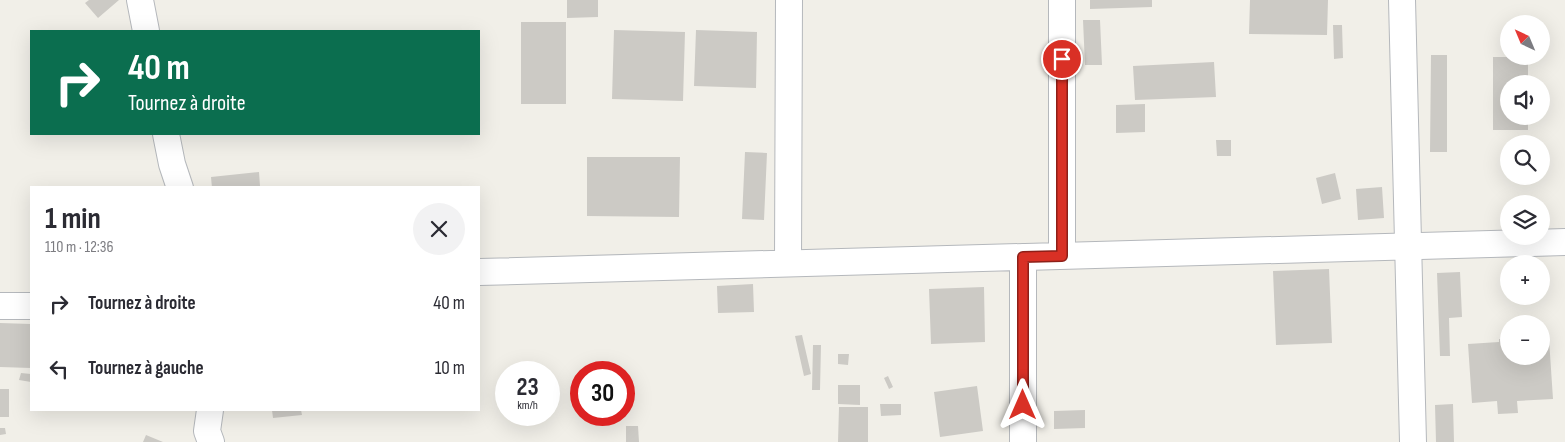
<!DOCTYPE html>
<html lang="fr">
<head>
<meta charset="utf-8">
<style>
	body { margin:0; font-family:"Sofia Sans Condensed",sans-serif; background:#f2f2f3; color:#2b2b33; height:100vh; display:flex; flex-direction:column; font-size:19px; white-space:nowrap }
	* { box-sizing:border-box; margin:0 }
	p { font-size:16px; color:#7c7c81 }
	.icon { flex:none; width:28px; height:28px; fill:none; stroke:currentColor; stroke-width:2; stroke-linecap:round; stroke-linejoin:round }
	.map { position:relative; flex:1; overflow:hidden }
	.panel { position:absolute; left:30px; top:186px; width:450px; height:225px; display:flex; flex-direction:column; background:#fff; border-radius:0px; box-shadow:0 5px 20px #0002 }
	.panel>* { flex:none }
	.guide { position:absolute; left:30px; top:30px; width:450px; height:105px; border-radius:0px; box-shadow:0 5px 20px #0002; background:#0b6e4f; color:#fff; overflow:hidden }
	.needle { width:32px; rotate:316deg }
	.tools { position:absolute; left:1500px; top:15px; display:grid; gap:10px }
	.tools a { display:grid; place-items:center; width:50px; height:50px; border-radius:50%; background:#fff; box-shadow:0 5px 20px #0002; font-size:25px }
	.speed { position:absolute; left:495px; top:361px; display:flex; gap:10px; font-size:25px; font-weight:700; text-align:center }
	.speed>* { display:grid; place-content:center; width:65px; height:65px; border-radius:50%; background:#fff; box-shadow:0 5px 20px #0002; line-height:1 }
	.speed small { font-size:12px; font-weight:400 }
	.speed .limit { border:8px solid #d22; background:#fff; color:#111 }
	.pin { position:absolute; display:grid; place-items:center; width:42px; height:42px; color:#fff; margin:-21px; border:2px solid #fff; border-radius:50%; box-shadow:0 1px 5px #0007 }
	.me { position:absolute; width:55px; margin:-28px; rotate:0deg; stroke-linejoin:round; filter:drop-shadow(0 0 4px #0008) }
	.turn { display:flex; align-items:center; gap:18px; height:105px; padding:0 15px; font-size:22px }
	.turn .icon { width:65px; height:65px; stroke-width:2.5 }
	.turn b { display:block; font-size:35px; line-height:42px }
	.round { display:grid; place-items:center; flex:none; width:52px; height:52px; border-radius:26px; background:#f2f2f3 }
	.head { display:flex; align-items:center; justify-content:space-between; height:85px; padding:0 15px }
	h1 { font-size:30px; font-weight:700; line-height:38px }
	ul { padding:0; list-style:none }
	li { display:flex; align-items:center; gap:15px; height:65px; padding:0 15px }
	li div { flex:1 }
	li b { display:block; font-size:19px }
	li em { font-style:normal }
	.map>svg:first-child { display:block }
	.building { fill:#cccac5 }
	.lines { fill:none; stroke-linecap:round; stroke-linejoin:round }
	.minor-casing { stroke:#b5b8bc; stroke-width:28 }
	.minor { stroke:#fff; stroke-width:26 }
	.route-casing { stroke:#8d1f18; stroke-width:12 }
	.route { stroke:#d93025; stroke-width:9 }
</style>
</head>
<body>
<div class="map">
<svg width="1565" height="442" viewBox="0 0 1565 442">
	<rect width="100%" height="100%" fill="#f1efe8"/>
	<path class="building" d="M 89,0 L 119,0 L 98,18 L 85,3 Z
		M 567,0 L 598,0 L 598,17 L 567,18 Z
		M 1090,0 L 1152,0 L 1152,7 L 1090,9 Z
		M 1250,0 L 1328,0 L 1327,35 L 1249,34 Z
		M 1083,20 L 1100,20 L 1102,65 L 1085,65 Z
		M 521,22 L 566,22 L 566,104 L 521,104 Z
		M 1333,25 L 1342,25 L 1343,58 L 1334,59 Z
		M 614,30 L 685,32 L 683,101 L 612,99 Z
		M 696,30 L 757,32 L 756,88 L 694,86 Z
		M 1431,55 L 1447,55 L 1447,152 L 1430,152 Z
		M 1493,57 L 1528,57 L 1528,84 L 1509,84 L 1509,116 L 1528,116 L 1528,130 L 1493,130 Z
		M 1214,62 L 1216,97 L 1135,100 L 1133,66 Z
		M 1145,104 L 1145,132 L 1116,133 L 1116,105 Z
		M 1216,140 L 1231,140 L 1231,156 L 1217,156 Z
		M 745,152 L 767,153 L 764,220 L 742,219 Z
		M 587,157 L 680,157 L 679,217 L 587,216 Z
		M 259,172 L 260,186 L 212,188 L 211,177 Z
		M 1335,173 L 1341,199 L 1322,204 L 1316,178 Z
		M 1382,187 L 1384,218 L 1358,220 L 1356,189 Z
		M 1329,269 L 1332,343 L 1276,345 L 1273,271 Z
		M 1460,272 L 1462,317 L 1449,318 L 1450,356 L 1440,356 L 1437,273 Z
		M 753,284 L 754,312 L 718,313 L 717,286 Z
		M 984,287 L 985,342 L 931,344 L 929,289 Z
		M 0,323 L 31,324 L 31,368 L 0,367 Z
		M 802,335 L 811,374 L 804,376 L 795,336 Z
		M 1499,339 L 1509,339 L 1509,356 L 1541,356 L 1541,339 L 1549,339 L 1553,399 L 1517,401 L 1518,413 L 1498,414 L 1497,401 L 1472,403 L 1468,344 L 1499,342 Z
		M 813,345 L 821,345 L 820,390 L 812,390 Z
		M 838,354 L 849,354 L 848,365 L 838,364 Z
		M 21,373 L 31,374 L 31,382 L 19,380 Z
		M 888,376 L 893,387 L 889,389 L 884,378 Z
		M 838,385 L 860,385 L 860,405 L 838,404 Z
		M 977,386 L 983,431 L 940,437 L 934,392 Z
		M 0,389 L 9,389 L 9,417 L 0,417 Z
		M 880,404 L 901,404 L 901,415 L 881,416 Z
		M 1453,404 L 1454,442 L 1436,442 L 1435,405 Z
		M 839,407 L 868,407 L 868,442 L 838,442 Z
		M 272,410 L 301,410 L 302,415 L 273,418 Z
		M 1085,410 L 1085,428 L 1054,429 L 1054,411 Z
		M 626,426 L 638,426 L 639,442 L 626,442 Z
		M 0,428 L 5,428 L 6,434 L 0,435 Z
		M 146,435 L 163,442 L 143,442 Z"/>
	<g class="lines">
		<defs>
			<path id="minor" d="M 140,0 L 146,31
				M 1402,0 L 1413,442
				M 166,134 L 172,164 L 180,188
				M 1062,256 L 1062,0
				M 1023,257 L 1023,442
				M 788,263 L 789,0
				M 479,272 L 1565,242
				M 0,306 L 31,306
				M 210,410 L 207,431 L 211,442"/>
		</defs>
		<use href="#minor" class="minor-casing"/>
		<use href="#minor" class="minor"/>
	</g>
	<g class="lines">
		<defs>
			<path id="route" d="M 1023,405 L 1023,257 L 1062,256 L 1062,59"/>
		</defs>
		<use href="#route" class="route-casing"/>
		<use href="#route" class="route"/>
	</g>
</svg>
<div class="tools">
<a><svg class="needle" viewBox="-14 -14 28 28"><path d="M0-13l5 13h-10z" fill="#e53935"/><path d="M0 13l5-13h-10z" fill="#7c7c81"/></svg></a>
<a><svg class="icon" aria-label="sound" viewBox="0 0 24 24"><path d="M4 9h4l5-4v14l-5-4H4zM17 9q2 3 0 6"/></svg></a>
<a><svg class="icon" aria-label="search" viewBox="0 0 24 24"><circle cx="10" cy="10" r="6"/><path d="M15 15l6 6"/></svg></a>
<a><svg class="icon" aria-label="layers" viewBox="0 0 24 24"><path d="M12 4l9 5-9 5-9-5zM3 14l9 5 9-5"/></svg></a>
<a>+</a>
<a>−</a>
</div>
<div class="speed"><div>23<small>km/h</small></div><div class="limit">30</div></div>
<div class="pin" style="left:1062px;top:59px;background:#d93025"><svg class="icon" aria-label="arrive" viewBox="0 0 24 24"><path d="M6 21V4h12l-3 4 3 4H6"/></svg></div>
<svg class="me" style="left:1023px;top:405px" viewBox="-20 -20 40 40"><path d="M0-17L14 15 0 8-14 15z" fill="#d93025" stroke="#fff" stroke-width="4"/></svg>
<div class="guide">
<div class="turn"><svg class="icon" aria-label="right" viewBox="0 0 24 24"><path d="M7 20v-9h11M14 6l5 5-5 5"/></svg><div><b>40 m</b>Tournez à droite</div></div>
</div>
<section class="panel">
<div class="head"><div><h1>1 min</h1><p>110 m · 12:36</p></div><a class="round"><svg class="icon" aria-label="close" viewBox="0 0 24 24"><path d="M6 6l12 12M18 6L6 18"/></svg></a></div>
<ul>
<li><svg class="icon" aria-label="right" viewBox="0 0 24 24"><path d="M7 20v-9h11M14 6l5 5-5 5"/></svg><div><b>Tournez à droite</b></div><em>40 m</em></li>
<li><svg class="icon" aria-label="left" viewBox="0 0 24 24"><path d="M17 20v-9H6M10 6l-5 5 5 5"/></svg><div><b>Tournez à gauche</b></div><em>10 m</em></li>
</ul>
</section>
</div>
</body>
</html>
